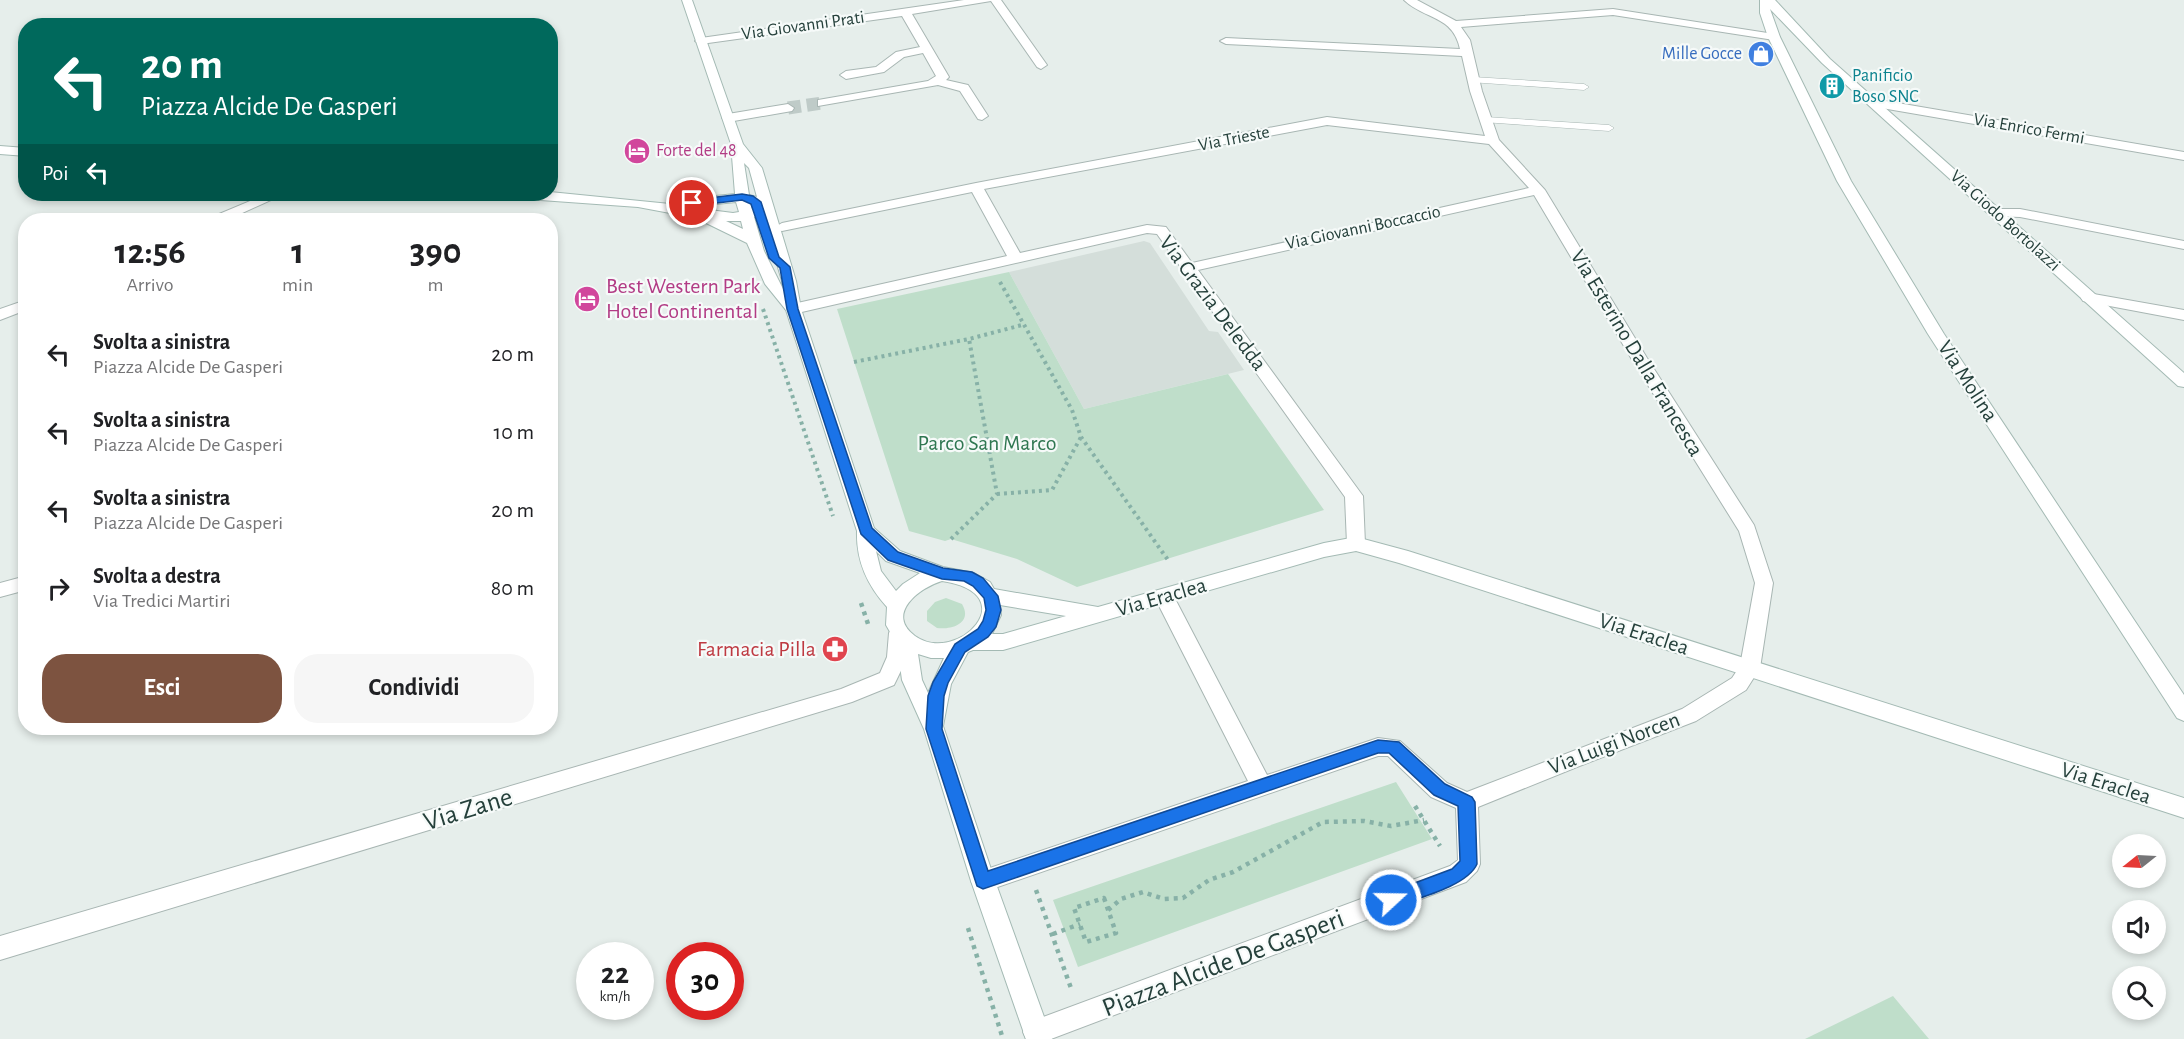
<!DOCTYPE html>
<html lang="it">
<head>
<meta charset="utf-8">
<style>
	body { margin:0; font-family:"Alegreya Sans",sans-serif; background:#f6f6f6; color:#202124; height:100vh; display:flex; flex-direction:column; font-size:22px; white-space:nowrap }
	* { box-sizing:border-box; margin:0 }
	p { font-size:20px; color:#757577 }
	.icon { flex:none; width:33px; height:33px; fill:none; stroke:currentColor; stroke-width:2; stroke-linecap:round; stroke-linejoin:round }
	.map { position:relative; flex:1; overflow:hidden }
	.details { position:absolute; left:18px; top:213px; width:540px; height:522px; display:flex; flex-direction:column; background:#fff; border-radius:24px; box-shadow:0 3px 9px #0003 }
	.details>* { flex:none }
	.banner { position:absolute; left:18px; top:18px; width:540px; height:183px; border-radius:24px; box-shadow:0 3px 9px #0003; background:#00695c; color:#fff; overflow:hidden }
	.needle { width:39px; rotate:252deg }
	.tools { position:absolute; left:2112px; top:834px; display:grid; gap:12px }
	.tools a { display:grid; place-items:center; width:54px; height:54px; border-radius:50%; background:#fff; box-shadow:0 3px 9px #0003; font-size:30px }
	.speed { position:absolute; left:576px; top:942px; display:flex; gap:12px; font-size:30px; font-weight:700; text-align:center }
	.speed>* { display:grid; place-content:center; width:78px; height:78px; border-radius:50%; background:#fff; box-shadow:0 3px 9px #0003; line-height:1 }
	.speed small { font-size:15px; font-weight:400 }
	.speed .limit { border:9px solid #d22; background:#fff; color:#111 }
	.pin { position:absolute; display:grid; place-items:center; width:51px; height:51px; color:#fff; margin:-26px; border:3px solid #fff; border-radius:50%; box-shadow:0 2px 6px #0007 }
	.me { position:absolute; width:66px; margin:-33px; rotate:69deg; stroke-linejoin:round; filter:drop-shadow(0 0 4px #0008) }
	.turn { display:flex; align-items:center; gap:21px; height:126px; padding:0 24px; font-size:27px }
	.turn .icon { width:78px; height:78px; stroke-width:2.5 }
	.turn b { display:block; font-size:42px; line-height:51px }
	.then { display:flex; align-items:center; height:57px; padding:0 24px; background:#0003; gap:12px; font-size:22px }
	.eta { display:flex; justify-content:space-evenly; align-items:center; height:102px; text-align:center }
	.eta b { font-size:36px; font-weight:600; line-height:42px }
	.cta { display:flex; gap:12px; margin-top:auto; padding:12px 24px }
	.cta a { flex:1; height:69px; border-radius:24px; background:#7d5340; color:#fff; font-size:24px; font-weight:600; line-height:69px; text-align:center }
	.cta a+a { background:#f6f6f6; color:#202124 }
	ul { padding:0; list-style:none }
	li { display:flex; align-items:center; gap:18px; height:78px; padding:0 24px }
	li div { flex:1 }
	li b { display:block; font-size:22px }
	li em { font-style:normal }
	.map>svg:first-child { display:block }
	.built { fill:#d4deda }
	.green { fill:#bfdeca }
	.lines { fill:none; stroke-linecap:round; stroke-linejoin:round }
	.street-tunnel { stroke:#bfcbc8; stroke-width:13; stroke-dasharray:13 6; stroke-linecap:butt }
	.lane-casing { stroke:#a8b6b3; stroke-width:1 }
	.street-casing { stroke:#a8b6b3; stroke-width:2 }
	.secondary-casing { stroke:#a4bab4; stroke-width:2 }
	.path-far1 { stroke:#87b1a7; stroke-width:4; stroke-dasharray:3 4; stroke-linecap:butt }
	.path { stroke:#87b1a7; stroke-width:4.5; stroke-dasharray:4 5; stroke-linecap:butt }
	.lane { fill:#fff; fill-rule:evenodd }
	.street { fill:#fff; fill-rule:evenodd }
	.secondary { fill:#fff; fill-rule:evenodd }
	.route { fill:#1a73e8; stroke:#114b97; stroke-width:1.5 }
	.labels { text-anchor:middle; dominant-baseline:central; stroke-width:4.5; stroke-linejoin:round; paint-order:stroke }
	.far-street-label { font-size:18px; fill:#25403b; stroke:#f6faf9 }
	.far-shop-label { font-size:18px; fill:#366cbe; stroke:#f6faf9; text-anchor:end }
	.far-culture-label { font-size:18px; fill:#0d838f; stroke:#f6faf9; text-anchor:start }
	.far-hotel-label { font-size:18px; fill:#b23c85; stroke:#f6faf9; text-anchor:start }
	.hotel-label { font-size:22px; fill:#b23c85; stroke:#f6faf9; text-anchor:start }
	.street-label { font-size:22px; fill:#25403b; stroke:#f6faf9 }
	.park-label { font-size:22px; fill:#2f7751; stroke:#f6faf9 }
	.health-label { font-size:22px; fill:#be3a42; stroke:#f6faf9; text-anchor:end }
	.near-street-label { font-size:27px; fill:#25403b; stroke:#f6faf9 }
</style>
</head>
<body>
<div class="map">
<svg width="2184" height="1039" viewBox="0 0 2184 1039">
	<rect width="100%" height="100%" fill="#e6eeeb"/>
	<path class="built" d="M 1144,241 L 1150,243 L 1209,331 L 1218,332 L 1244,370 L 1084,409 L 1009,272 Z"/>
	<path class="green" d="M 1009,272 L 1084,409 L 1228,374 L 1324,510 L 1077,587 L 1017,559 L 951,539 L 945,541 L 909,531 L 837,309 Z
		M 946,598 L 962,604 C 973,623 952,630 937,628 L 927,621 L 927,611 L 935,602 Z
		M 1396,782 L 1432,839 L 1078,967 L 1053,900 Z
		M 1893,996 L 1929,1039 L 1805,1039 Z"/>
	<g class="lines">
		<path class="street-tunnel" d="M 788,108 L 822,103"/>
		<defs>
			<path id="lane" d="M 1473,77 L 1584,84 L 1589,87 L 1584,90 L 1470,82 L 1470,78 Z
				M 1486,117 L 1609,125 L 1614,128 L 1609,131 L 1483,122 L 1483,118 Z"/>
			<path id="street" d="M 964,0 L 1001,0 L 1047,65 L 1041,69 L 1037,67 L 991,1 L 912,14 L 949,77 L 946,80 L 968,85 L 988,116 L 982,120 L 978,119 L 960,91 L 938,85 L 818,106 L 818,100 L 928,81 L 936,76 L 923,53 L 904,57 L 884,72 L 846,79 L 840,75 L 846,71 L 876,67 L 896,52 L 920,47 L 902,16 L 701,44 L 695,41 L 701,38 Z
				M 1404,0 L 1417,0 L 1456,21 L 1613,9 L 1774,34 L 1780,37 L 1774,40 L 1613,15 L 1461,27 L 1470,40 L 1482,91 L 1499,140 L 1545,190 L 1647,358 L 1754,525 L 1773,583 L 1760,668 L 1746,690 L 1696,721 L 1577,767 L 1478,807 L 1480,864 L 1477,871 L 1466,882 L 1051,1039 L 1026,1039 L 1023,1032 L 1027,1023 L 1450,866 L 1458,860 L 1456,808 L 1431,797 L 1388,756 L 1378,756 L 983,892 L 975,889 L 971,881 L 975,873 L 1248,781 L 1154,596 L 1157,591 L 1164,589 L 1171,591 L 1267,775 L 1378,738 L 1400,741 L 1447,783 L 1467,792 L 1682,709 L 1732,678 L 1740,666 L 1755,583 L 1739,531 L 1631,358 L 1534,195 L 1198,270 L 1360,492 L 1363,496 L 1365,544 L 1362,549 L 1356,551 L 1350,549 L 1347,544 L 1345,497 L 1157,234 L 1147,233 L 793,314 L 785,309 L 793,304 L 1007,256 L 972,192 L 782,231 L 777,230 L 775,227 L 782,223 L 976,183 L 1327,117 L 1485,136 L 1470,91 L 1462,56 L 1226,44 L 1220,41 L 1226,38 L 1460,49 C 1453,15 1425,20 1404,0 ZM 1327,125 L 1489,144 L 1529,188 L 1192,263 L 1166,227 L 1147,225 L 1020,253 L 984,189 Z
				M 1874,99 L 2184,152 L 2184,160 L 1870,106 L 1868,103 Z
				M 788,104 L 794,108 L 792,111 L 728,122 L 722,118 L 728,114 Z
				M 267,194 L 284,194 L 227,220 L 210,220 L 212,217 Z
				M 1998,209 L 2020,209 L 2184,241 L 2184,249 L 2020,217 L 1993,216 L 1991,213 Z
				M 2088,293 L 2184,310 L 2184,320 L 2083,301 L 2081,298 L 2083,295 Z
				M 26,300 L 26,310 L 0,320 L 0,309 Z
				M 26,576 L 26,590 L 0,597 L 0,583 Z
				M 899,625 L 906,627 C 915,645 902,669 894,685 L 852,702 L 0,960 L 0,936 L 841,689 L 880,673 L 887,657 L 889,633 L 892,627 Z"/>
			<path id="secondary" d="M 682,0 L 692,0 L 743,144 L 762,168 L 796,281 L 801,309 L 874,528 L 900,551 L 943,567 L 974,573 L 990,582 L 994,589 L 1098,607 L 1324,543 L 1356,537 L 1408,551 L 2184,798 L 2184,818 L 1399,563 L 1356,551 L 1324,557 L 1003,650 L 973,650 L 968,652 L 951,684 L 943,726 L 995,881 L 1052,1039 L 1026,1039 L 971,881 L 924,729 L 902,680 L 897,644 L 886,625 L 887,607 C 867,585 856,561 857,531 L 786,310 L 765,284 L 747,243 L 704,222 L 702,219 L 638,207 L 513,198 L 506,194 L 550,192 L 670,204 L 677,200 L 735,194 L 731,144 ZM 744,163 L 749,168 L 757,197 L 749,195 ZM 736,202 L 739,212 L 733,213 L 686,207 ZM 758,202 L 761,211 L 752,209 L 750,203 ZM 762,213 L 782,281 L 783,289 L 764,251 L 754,217 ZM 726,221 L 741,221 L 743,229 ZM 876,551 L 886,561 L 920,573 L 903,584 L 896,591 L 881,571 ZM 942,581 C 1027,594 957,666 915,636 C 885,614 919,588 942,581 ZM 1000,605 L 1066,616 L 1003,634 L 992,634 L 1001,615 ZM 918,654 L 931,658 L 944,658 L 928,693 L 922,680 Z
				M 1760,0 L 1775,0 L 1830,59 L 2184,373 L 2184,387 L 2178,386 L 1822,63 L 1770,9 L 1780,37 L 1851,181 L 1944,334 L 2184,695 L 2184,721 L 2177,718 L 1928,334 L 1837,181 L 1768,37 L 1760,13 Z
				M 0,146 L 26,148 L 26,156 L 0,154 Z"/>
		</defs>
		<use href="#lane" class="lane-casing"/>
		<use href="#street" class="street-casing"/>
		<use href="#secondary" class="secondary-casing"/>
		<path class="path-far1" d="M 1000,282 L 1072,410 L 1081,437 L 1168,560
			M 763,309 L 833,516
			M 854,362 L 969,339 L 1022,325
			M 997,494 L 1052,490 L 1081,437
			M 951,539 L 997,494 L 969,339"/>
		<path class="path" d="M 861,603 L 868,624
			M 1415,806 L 1440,846
			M 1036,890 L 1072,991
			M 1104,898 L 1116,933 L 1086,942 L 1074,908 Z
			M 1108,910 L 1121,899 L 1143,892 L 1164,899 L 1183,898 L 1209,880 L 1233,872 L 1323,822 L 1364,821 L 1391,826 L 1424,820
			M 968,928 L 1003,1039
			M 1053,934 L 1080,924"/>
		<use href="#lane" class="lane"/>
		<use href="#street" class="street"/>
		<use href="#secondary" class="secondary"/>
	</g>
	<path class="route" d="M 742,194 L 753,196 L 761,202 L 779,257 L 790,267 L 798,309 L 872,528 L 898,552 L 943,568 L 972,572 L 983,578 L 998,596 L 1001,610 L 996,627 L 988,637 L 965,652 L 948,683 L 944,696 L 942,729 L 988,871 L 1378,740 L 1399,742 L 1445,784 L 1472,797 L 1475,802 L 1477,864 C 1467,887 1414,899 1391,908 L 1385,905 L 1383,900 L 1385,894 L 1452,869 L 1460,861 L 1458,806 L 1434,795 L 1389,753 L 1378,753 L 983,889 L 977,886 L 926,729 L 928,696 L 933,682 L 955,644 L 978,629 L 983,621 L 986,610 L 984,598 L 973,586 L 964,581 L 942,579 L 888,560 L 861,534 L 787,309 L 780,268 L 769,258 L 751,204 L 742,200 L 692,206 L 686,203 L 692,200 Z"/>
	<defs>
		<symbol id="shop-disc" viewBox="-11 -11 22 22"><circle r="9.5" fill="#3f7fe0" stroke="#f6faf9"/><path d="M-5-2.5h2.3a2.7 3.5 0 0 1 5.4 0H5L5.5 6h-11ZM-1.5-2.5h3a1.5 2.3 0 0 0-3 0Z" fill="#fff"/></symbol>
		<symbol id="building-disc" viewBox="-11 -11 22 22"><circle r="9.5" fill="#0f9aa8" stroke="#f6faf9"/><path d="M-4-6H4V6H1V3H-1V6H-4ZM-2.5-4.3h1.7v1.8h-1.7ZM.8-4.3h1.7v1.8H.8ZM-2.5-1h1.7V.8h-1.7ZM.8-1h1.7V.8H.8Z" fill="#fff"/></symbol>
		<symbol id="hotel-disc" viewBox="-11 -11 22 22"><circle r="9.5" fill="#d1479c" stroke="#f6faf9"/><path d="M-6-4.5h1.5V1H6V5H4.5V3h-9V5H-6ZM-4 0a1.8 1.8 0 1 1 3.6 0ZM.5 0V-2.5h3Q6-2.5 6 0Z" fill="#fff"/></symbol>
		<symbol id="pharmacy-disc" viewBox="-11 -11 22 22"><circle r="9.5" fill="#e0444e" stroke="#f6faf9"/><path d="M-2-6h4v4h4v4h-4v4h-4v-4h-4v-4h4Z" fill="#fff"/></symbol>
	</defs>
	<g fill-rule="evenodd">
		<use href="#shop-disc" x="1746" y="39" width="30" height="30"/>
		<use href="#building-disc" x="1817" y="71" width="30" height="30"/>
		<use href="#hotel-disc" x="622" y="136" width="30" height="30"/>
		<use href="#hotel-disc" x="572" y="284" width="30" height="30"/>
		<use href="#pharmacy-disc" x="820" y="634" width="30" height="30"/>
	</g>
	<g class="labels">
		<g class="far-street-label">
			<text transform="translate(803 26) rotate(-8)">Via Giovanni Prati</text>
			<text transform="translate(2029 129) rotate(10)">Via Enrico Fermi</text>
			<text transform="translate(1234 139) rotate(-11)">Via Trieste</text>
			<text transform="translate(2005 221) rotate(42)">Via Giodo Bortolazzi</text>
			<text transform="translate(1363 228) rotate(-12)">Via Giovanni Boccaccio</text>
		</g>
		<g class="far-shop-label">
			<text x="1742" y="54">Mille Gocce</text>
		</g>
		<g class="far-culture-label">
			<text x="1852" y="76">Panificio<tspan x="1852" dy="21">Boso SNC</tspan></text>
		</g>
		<g class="far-hotel-label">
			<text x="656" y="151">Forte del 48</text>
		</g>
		<g class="hotel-label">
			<text x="606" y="286">Best Western Park<tspan x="606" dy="25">Hotel Continental</tspan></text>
		</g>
		<g class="street-label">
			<text transform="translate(1213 303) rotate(53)">Via Grazia Deledda</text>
			<text transform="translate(1637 353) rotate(59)">Via Esterino Dalla Francesca</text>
			<text transform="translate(1968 381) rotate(57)">Via Molina</text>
			<text transform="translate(1161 597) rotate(-16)">Via Eraclea</text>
			<text transform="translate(1644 634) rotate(18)">Via Eraclea</text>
			<text transform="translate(1614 743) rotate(-21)">Via Luigi Norcen</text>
			<text transform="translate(2106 783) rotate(18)">Via Eraclea</text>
		</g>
		<g class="park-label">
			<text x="987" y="443">Parco San Marco</text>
		</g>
		<g class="health-label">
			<text x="816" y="649">Farmacia Pilla</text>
		</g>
		<g class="near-street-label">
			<text transform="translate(468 809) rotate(-17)">Via Zane</text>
			<text transform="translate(1223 963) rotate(-21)">Piazza Alcide De Gasperi</text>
		</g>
	</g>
</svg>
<div class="tools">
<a><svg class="needle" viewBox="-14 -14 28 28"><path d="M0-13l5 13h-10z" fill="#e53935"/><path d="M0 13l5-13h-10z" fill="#757577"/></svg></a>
<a><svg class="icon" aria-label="sound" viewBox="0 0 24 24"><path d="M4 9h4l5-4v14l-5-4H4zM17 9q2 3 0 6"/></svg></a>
<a><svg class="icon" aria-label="search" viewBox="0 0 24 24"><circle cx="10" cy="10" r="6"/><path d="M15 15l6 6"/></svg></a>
</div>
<div class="speed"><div>22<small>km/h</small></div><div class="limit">30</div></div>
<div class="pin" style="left:692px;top:203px;background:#d93025"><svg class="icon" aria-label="arrive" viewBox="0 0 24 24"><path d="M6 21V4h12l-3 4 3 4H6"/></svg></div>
<svg class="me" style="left:1391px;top:900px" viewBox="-20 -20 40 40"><circle r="17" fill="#1a73e8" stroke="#fff" stroke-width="3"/><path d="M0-11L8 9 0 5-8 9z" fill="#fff"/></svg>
<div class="banner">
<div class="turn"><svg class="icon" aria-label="left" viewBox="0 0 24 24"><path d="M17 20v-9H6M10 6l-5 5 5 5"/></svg><div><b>20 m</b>Piazza Alcide De Gasperi</div></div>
<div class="then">Poi<svg class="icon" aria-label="left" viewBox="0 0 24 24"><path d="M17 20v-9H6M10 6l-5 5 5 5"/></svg></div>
</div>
<section class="details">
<div class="eta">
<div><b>12:56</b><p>Arrivo</p></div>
<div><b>1</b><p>min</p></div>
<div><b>390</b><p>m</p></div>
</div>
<ul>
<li><svg class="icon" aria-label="left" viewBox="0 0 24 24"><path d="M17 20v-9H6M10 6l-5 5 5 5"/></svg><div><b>Svolta a sinistra</b><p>Piazza Alcide De Gasperi</p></div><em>20 m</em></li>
<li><svg class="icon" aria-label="left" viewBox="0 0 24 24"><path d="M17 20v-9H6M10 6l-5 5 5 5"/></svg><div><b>Svolta a sinistra</b><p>Piazza Alcide De Gasperi</p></div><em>10 m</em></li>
<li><svg class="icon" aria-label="left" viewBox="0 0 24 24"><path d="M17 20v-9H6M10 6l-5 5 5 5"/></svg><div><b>Svolta a sinistra</b><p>Piazza Alcide De Gasperi</p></div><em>20 m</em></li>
<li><svg class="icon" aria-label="right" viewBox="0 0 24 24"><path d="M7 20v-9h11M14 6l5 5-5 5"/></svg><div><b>Svolta a destra</b><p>Via Tredici Martiri</p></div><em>80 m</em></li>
</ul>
<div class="cta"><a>Esci</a><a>Condividi</a></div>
</section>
</div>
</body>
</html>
